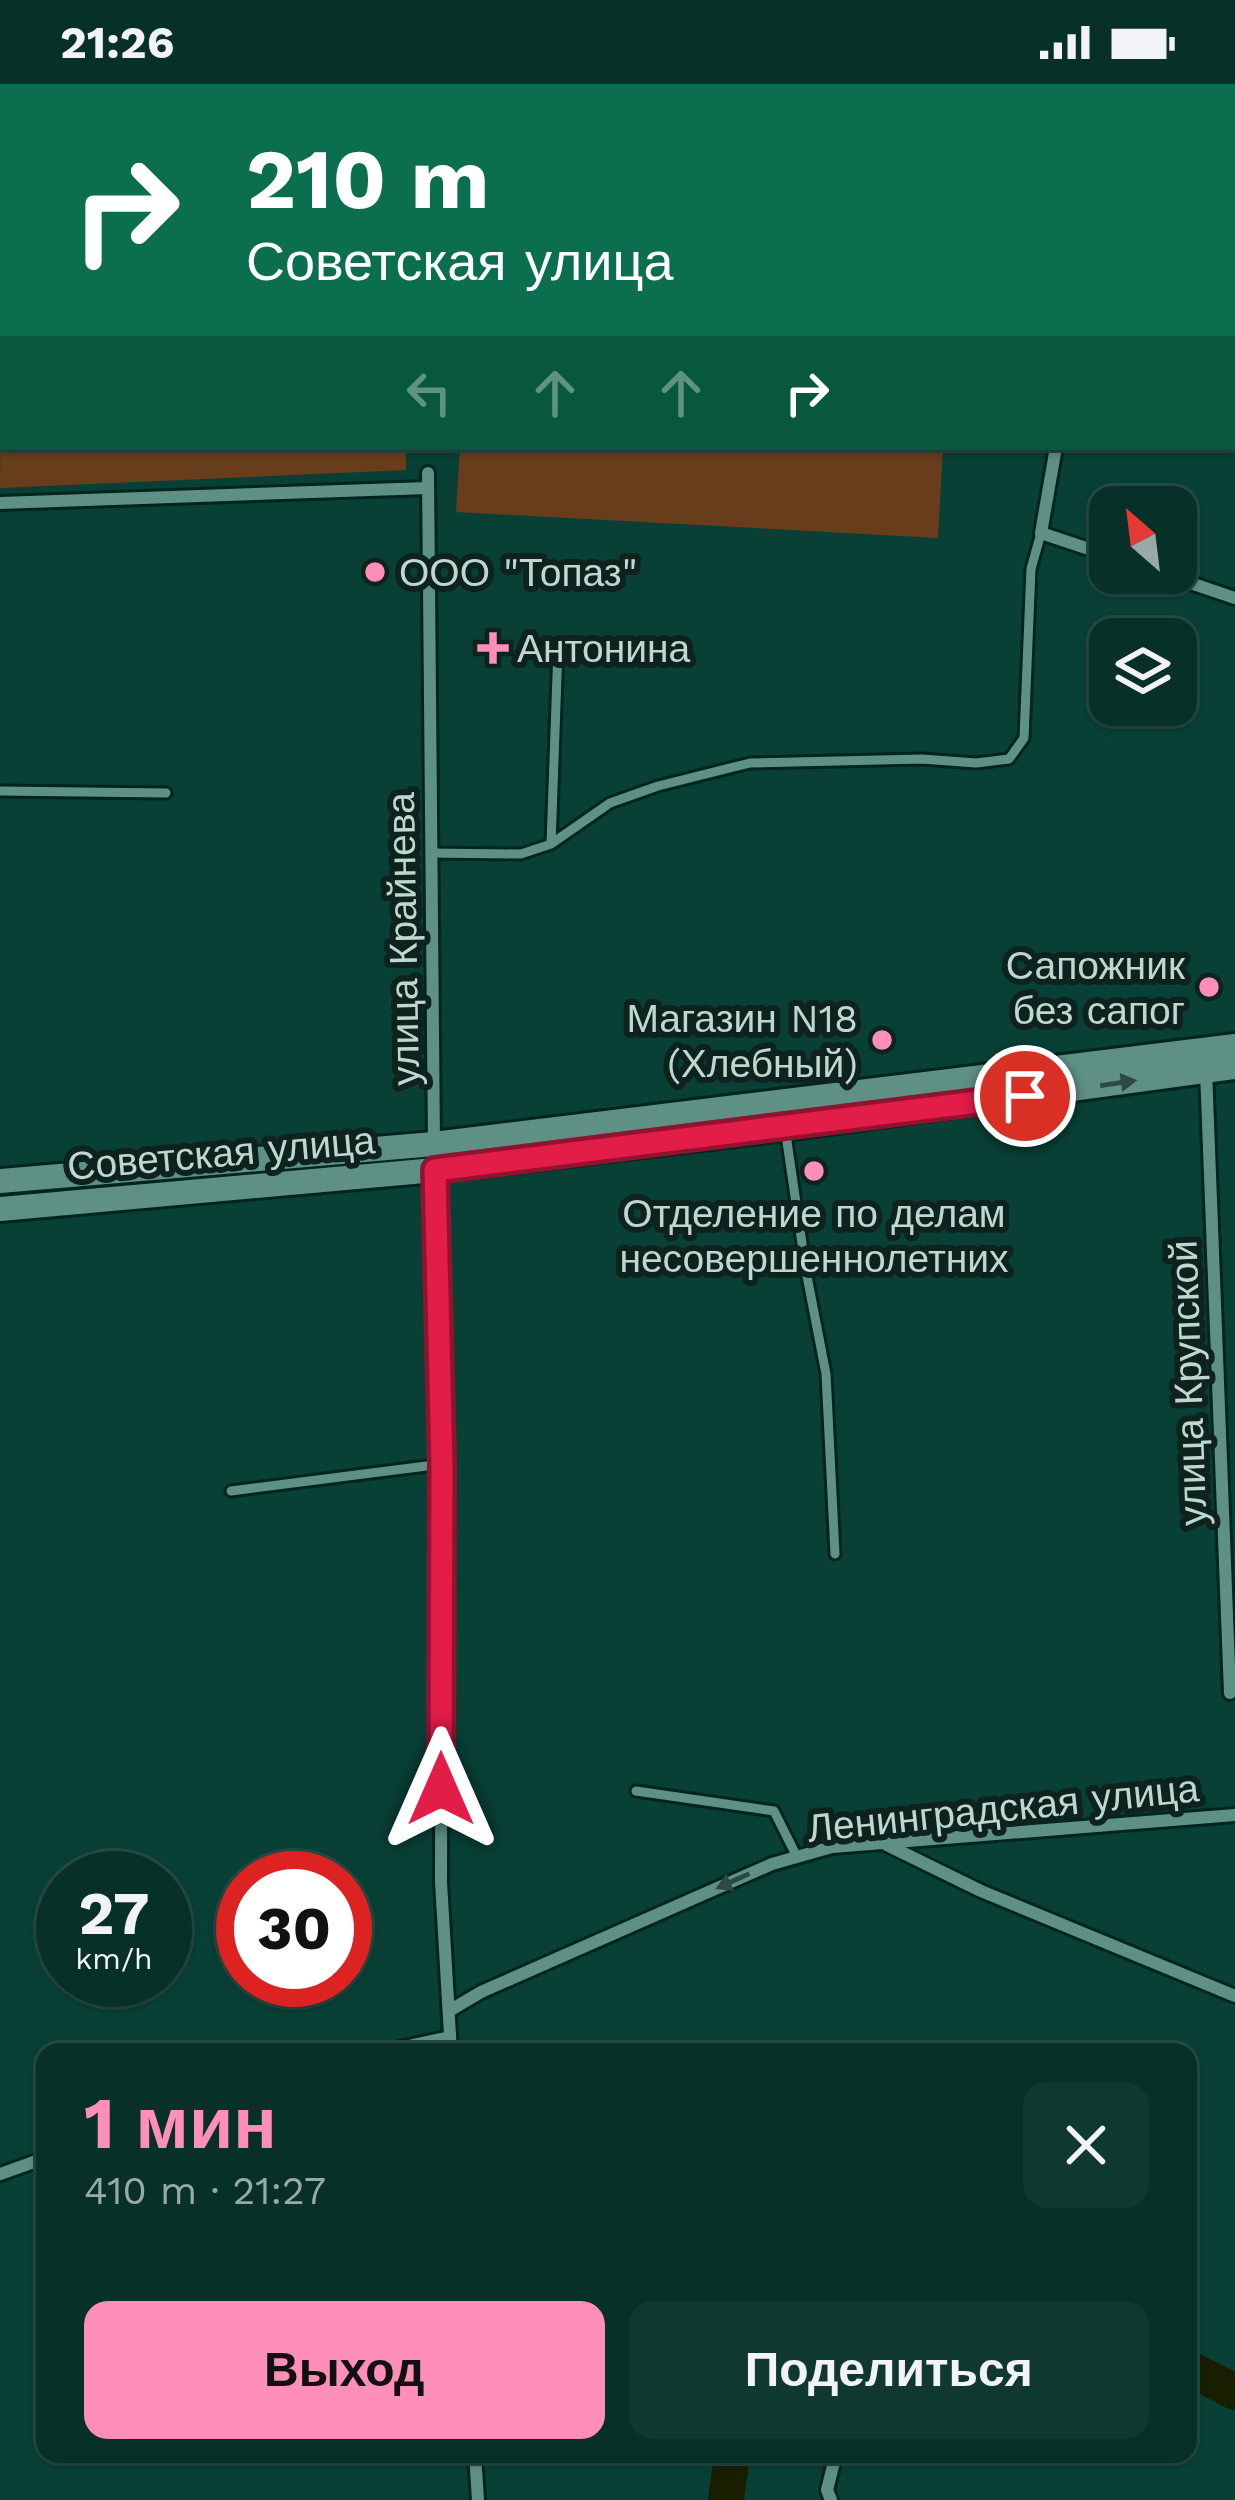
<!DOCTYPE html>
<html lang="ru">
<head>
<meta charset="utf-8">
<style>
	body { margin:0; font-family:"Work Sans",sans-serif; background:#0f3830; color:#f1f3f6; height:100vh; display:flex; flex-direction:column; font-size:45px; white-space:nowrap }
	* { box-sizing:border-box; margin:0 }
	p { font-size:39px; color:#98a9a8 }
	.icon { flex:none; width:66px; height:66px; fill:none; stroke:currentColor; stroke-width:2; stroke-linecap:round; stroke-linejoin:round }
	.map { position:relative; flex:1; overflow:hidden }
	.side { position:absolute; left:36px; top:1959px; width:1161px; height:420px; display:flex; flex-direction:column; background:#063028; border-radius:24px; box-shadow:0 3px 9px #0004,0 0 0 3px #274b45 }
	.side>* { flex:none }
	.banner { position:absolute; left:0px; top:0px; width:1236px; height:366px; box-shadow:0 3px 9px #0004,0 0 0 3px #274b45; background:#0b6e4f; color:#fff; overflow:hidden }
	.needle { width:78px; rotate:332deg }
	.buttons { position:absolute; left:1089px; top:402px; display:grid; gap:24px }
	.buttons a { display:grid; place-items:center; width:108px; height:108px; border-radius:24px; background:#063028; box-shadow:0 3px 9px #0004,0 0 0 3px #274b45; font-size:60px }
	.speed { position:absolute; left:36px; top:1767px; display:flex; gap:24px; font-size:60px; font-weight:700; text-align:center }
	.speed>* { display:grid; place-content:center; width:156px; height:156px; border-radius:50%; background:#063028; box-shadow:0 3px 9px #0004,0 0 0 3px #274b45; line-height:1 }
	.speed small { font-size:30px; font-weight:400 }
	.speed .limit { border:18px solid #d22; background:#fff; color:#111 }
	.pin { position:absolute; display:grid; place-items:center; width:102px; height:102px; color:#fff; margin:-51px; border:6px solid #fff; border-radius:50%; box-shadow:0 3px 12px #0007 }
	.me { position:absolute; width:132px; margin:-66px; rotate:0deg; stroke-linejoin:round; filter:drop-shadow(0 0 9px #0008) }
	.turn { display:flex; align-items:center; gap:42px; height:252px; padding:0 48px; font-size:54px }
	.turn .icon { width:156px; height:156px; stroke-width:2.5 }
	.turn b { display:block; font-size:84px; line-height:102px }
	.lanes { display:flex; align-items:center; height:114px; padding:0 48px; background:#0003; justify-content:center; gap:60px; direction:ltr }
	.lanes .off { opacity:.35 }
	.round { display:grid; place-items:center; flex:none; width:126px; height:126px; border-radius:24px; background:#0f3830 }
	.overview { display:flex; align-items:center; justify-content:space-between; height:204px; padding:0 48px }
	h1 { font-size:72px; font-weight:700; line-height:90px; color:#ff8eb9 }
	.cta { display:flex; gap:24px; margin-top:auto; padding:24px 48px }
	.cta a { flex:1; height:138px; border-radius:24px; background:#ff8eb9; color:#111; font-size:48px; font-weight:700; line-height:138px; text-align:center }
	.cta a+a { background:#0f3830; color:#f1f3f6 }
	.status { display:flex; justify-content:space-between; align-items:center; height:84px; padding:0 60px; background:#063028; direction:ltr }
	.status svg { height:33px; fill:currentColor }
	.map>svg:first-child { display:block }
	.green { fill:#683d1c }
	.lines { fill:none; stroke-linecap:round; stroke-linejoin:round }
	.river { stroke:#1a1e00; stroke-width:36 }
	.lane-casing { stroke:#00251e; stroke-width:15 }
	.street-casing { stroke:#00251e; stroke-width:18 }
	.secondary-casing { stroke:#00251e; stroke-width:30 }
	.lane { stroke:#5e9184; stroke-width:9 }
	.street { stroke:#5e9184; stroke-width:12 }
	.secondary { stroke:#5e9184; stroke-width:24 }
	.oneway { fill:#2a4a42 }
	.route-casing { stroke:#92132f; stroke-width:30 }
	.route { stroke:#e11d48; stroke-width:21 }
	.poi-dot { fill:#ff8eb9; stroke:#0e231e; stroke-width:4.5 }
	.labels { text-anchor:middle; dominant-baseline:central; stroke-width:12; stroke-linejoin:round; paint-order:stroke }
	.poi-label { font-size:39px; fill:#bed8d1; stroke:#0e231e; text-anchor:start }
	.street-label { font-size:39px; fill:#bed8d1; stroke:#0e231e }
</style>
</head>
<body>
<div class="status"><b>21:26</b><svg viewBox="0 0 49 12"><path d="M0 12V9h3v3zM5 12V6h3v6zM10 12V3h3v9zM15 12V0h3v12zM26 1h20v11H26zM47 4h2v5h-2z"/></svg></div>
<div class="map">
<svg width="1235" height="2416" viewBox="0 0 1235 2416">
	<rect width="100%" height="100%" fill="#084036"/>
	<path class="green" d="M 3,27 L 3,363 L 406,363 L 406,386 L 0,404 Z
		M 460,363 L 943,363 L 938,454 L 456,428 Z"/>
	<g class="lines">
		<path class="river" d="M 1188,2284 L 1235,2308
			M 726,2416 L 732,2370"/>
		<defs>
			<path id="lane" d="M 0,707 L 166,709
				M 551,760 L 610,719 L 658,702 L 750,679 L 922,675 L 976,679 L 1009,675 L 1024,654 L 1031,485 L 1041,449
				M 431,769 L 521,770 L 551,760 L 558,564
				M 785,1044 L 806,1187 L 826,1290 L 835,1470
				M 231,1407 L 442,1380
				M 636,1707 L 774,1727 L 797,1773"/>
			<path id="street" d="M 1071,0 L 1071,3
				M 57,3 L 80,0
				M 0,11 L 3,10
				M 1233,254 L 1235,254
				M 1056,363 L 1041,449 L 1110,472
				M 428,389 L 434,1061
				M 0,419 L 428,404
				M 1161,489 L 1235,514
				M 1206,987 L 1230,1609
				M 435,1082 L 442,1380 L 441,1798 L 451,1968
				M 887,1761 L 981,1807 L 1235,1912
				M 449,1927 L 481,1908 L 772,1780 L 832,1763 L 1235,1731
				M 381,1968 L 450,1953
				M 0,2090 L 45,2074
				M 475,2370 L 478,2416
				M 831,2416 L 827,2406 L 836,2370"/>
			<path id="secondary" d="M 0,1097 L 434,1060 L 1235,962
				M 0,1125 L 435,1086 L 785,1044 L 1235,983"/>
		</defs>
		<use href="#lane" class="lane-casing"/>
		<use href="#street" class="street-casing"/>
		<use href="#secondary" class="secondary-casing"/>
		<use href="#lane" class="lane"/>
		<use href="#street" class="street"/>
		<use href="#secondary" class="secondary"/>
	</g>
	<defs><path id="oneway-solid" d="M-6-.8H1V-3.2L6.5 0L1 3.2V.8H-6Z" transform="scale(3)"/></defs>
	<g class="oneway">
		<use href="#oneway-solid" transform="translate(1118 999) rotate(-8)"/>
		<use href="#oneway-solid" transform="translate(733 1797) rotate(156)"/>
	</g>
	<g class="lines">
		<defs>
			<path id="route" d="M 441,1705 L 442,1380 L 435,1086 L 1025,1012"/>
		</defs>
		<use href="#route" class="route-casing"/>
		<use href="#route" class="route"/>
	</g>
	<g class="poi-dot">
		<circle cx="375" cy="488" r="12"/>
		<path d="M487 546h12v12h12v12h-12v12h-12v-12h-12v-12h12z"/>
		<circle cx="1209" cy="903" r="12"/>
		<circle cx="882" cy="956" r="12"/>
		<circle cx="814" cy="1087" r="12"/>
	</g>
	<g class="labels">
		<g class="poi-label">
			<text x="399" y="488">ООО "Топаз"</text>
			<text x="517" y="564">Антонина</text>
			<text x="1185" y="881" text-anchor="end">Сапожник<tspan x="1185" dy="45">без сапог</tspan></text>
			<text x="858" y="934" text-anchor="end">Магазин N18<tspan x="858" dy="45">(Хлебный)</tspan></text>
			<text x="814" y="1129" text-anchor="middle">Отделение по делам<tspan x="814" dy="45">несовершеннолетних</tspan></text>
		</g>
		<g class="street-label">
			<text transform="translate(403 855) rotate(-91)">улица Крайнева</text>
			<text transform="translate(221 1069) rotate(-5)">Советская улица</text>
			<text transform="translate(1188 1299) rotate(-92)">улица Крупской</text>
			<text transform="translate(1003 1724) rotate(-6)">Ленинградская улица</text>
		</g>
	</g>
</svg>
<div class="buttons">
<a><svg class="needle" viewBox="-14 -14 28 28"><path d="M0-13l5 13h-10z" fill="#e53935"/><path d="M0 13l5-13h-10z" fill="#98a9a8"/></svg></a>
<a><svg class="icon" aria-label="layers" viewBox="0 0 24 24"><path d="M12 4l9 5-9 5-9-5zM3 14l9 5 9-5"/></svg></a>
</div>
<div class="speed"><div>27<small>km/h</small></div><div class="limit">30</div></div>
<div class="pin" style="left:1025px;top:1012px;background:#d93025"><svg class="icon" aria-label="arrive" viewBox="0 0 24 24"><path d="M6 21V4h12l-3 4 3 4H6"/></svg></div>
<svg class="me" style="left:441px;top:1705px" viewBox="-20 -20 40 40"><path d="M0-17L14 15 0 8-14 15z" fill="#e11d48" stroke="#fff" stroke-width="4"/></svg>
<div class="banner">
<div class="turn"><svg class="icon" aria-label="right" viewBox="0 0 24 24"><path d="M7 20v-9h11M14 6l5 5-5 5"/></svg><div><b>210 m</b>Советская улица</div></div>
<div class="lanes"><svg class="icon off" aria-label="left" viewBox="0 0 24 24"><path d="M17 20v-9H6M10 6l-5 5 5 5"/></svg><svg class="icon off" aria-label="ahead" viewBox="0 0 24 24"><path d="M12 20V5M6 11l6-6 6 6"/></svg><svg class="icon off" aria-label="ahead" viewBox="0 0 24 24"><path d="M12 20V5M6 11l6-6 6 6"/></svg><svg class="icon" aria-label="right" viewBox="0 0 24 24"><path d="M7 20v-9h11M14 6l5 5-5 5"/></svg></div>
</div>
<section class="side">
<div class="overview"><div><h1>1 мин</h1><p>410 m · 21:27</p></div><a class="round"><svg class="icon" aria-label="close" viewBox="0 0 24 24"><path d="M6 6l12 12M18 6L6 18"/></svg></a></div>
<div class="cta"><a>Выход</a><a>Поделиться</a></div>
</section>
</div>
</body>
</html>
